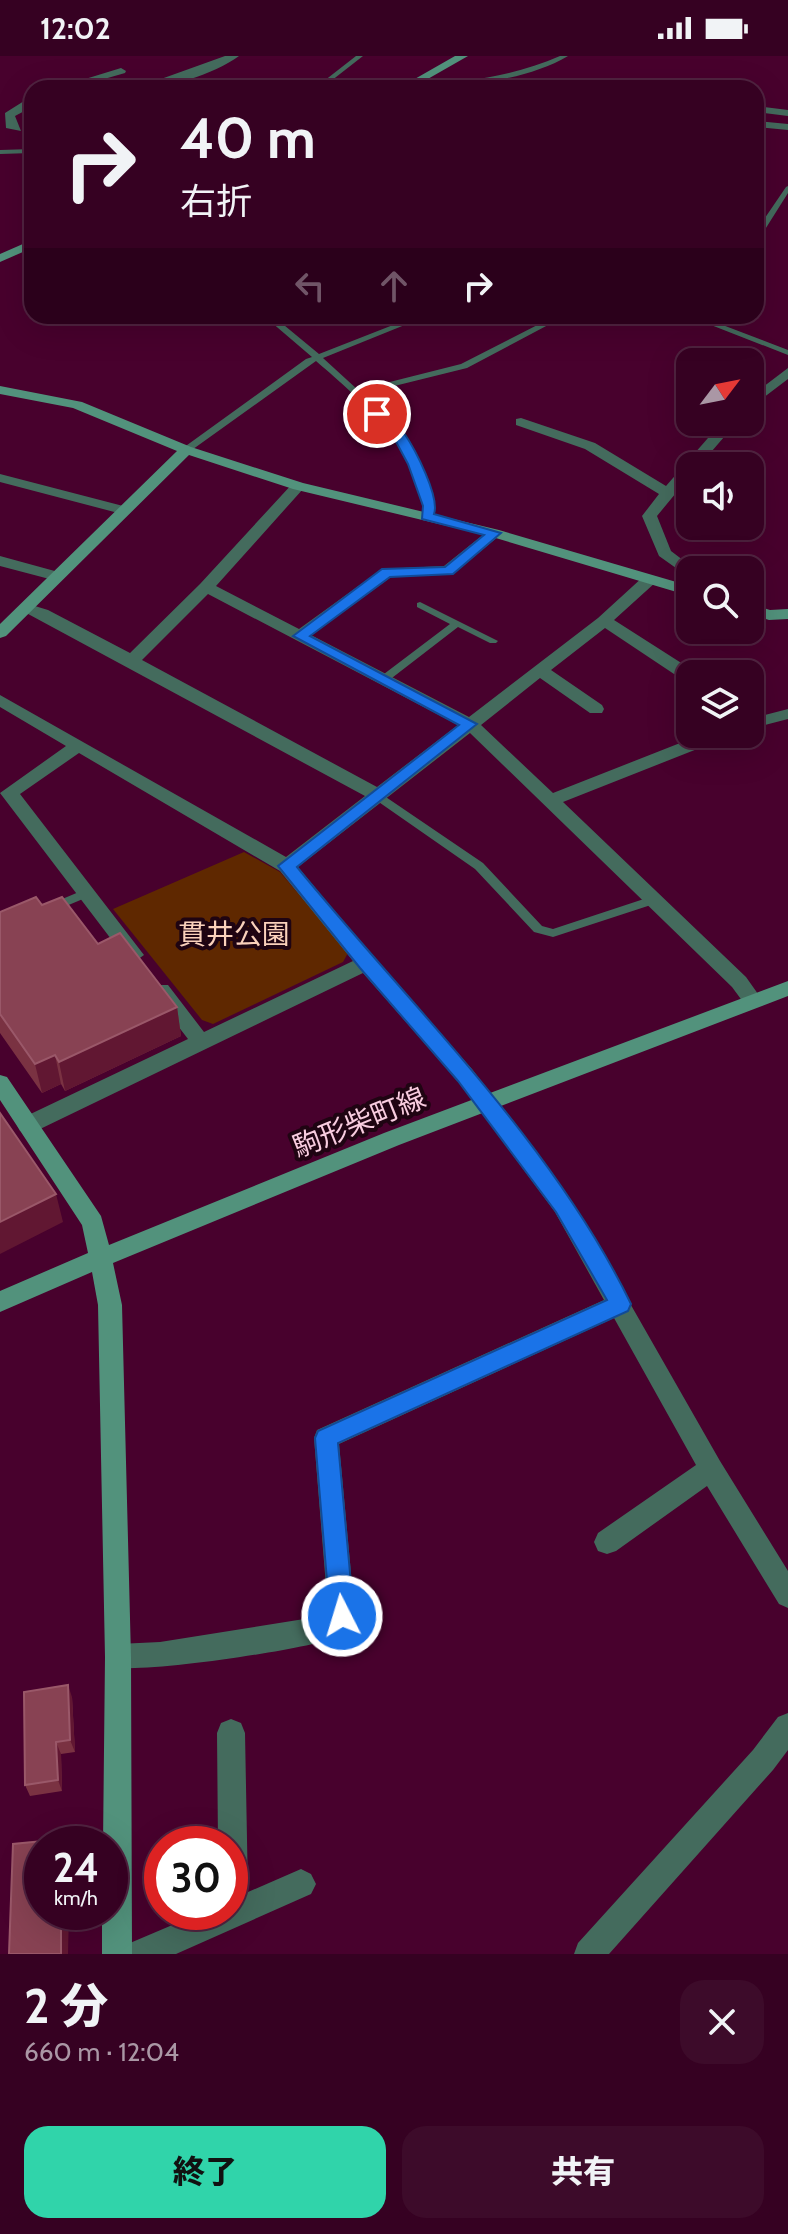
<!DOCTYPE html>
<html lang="ja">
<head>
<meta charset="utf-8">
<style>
	body { margin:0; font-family:Cabin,"Noto Sans JP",sans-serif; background:#3d0b2a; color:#f1f3f6; height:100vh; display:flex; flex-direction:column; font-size:30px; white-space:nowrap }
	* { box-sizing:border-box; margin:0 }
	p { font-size:26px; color:#aa97a5 }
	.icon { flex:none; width:44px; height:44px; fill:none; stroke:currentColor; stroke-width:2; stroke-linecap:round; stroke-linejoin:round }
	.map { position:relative; height:1898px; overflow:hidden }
	.drawer { display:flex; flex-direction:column; background:#360122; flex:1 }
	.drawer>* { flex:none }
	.hud { position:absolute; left:24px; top:24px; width:740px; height:244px; border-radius:24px; box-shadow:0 8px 32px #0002,0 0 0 2px #502340; background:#360122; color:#f1f3f6; overflow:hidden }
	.needle { width:52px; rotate:58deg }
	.fabs { position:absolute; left:676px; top:292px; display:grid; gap:16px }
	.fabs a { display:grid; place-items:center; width:88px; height:88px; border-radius:16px; background:#360122; box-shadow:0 8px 32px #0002,0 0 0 2px #502340; font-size:40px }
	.speed { position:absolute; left:24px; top:1770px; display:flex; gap:16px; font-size:40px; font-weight:700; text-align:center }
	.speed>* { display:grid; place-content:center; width:104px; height:104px; border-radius:50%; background:#360122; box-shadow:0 8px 32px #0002,0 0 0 2px #502340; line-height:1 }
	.speed small { font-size:20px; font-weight:400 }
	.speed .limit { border:12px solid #d22; background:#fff; color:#111 }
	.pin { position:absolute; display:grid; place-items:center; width:68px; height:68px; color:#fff; margin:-34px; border:4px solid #fff; border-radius:50%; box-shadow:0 2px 8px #0007 }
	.me { position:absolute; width:88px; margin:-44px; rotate:355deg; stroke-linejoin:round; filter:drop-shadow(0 0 6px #0008) }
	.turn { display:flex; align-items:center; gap:28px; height:168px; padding:0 24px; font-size:36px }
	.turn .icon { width:104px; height:104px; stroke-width:2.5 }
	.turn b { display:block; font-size:56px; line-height:68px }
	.lanes { display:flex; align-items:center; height:76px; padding:0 24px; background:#0003; justify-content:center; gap:40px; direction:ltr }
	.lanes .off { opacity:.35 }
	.round { display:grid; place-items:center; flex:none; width:84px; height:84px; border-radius:24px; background:#3d0b2a }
	.overview { display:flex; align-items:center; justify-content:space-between; height:136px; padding:0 24px }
	h1 { font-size:48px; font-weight:800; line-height:60px }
	.action { display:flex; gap:16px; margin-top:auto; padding:16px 24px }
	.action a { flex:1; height:92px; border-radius:24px; background:#30d4aa; color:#111; font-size:32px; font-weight:800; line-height:92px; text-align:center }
	.action a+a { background:#3d0b2a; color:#f1f3f6 }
	.status { display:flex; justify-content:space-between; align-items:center; height:56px; padding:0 40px; background:#360122; direction:ltr }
	.status svg { height:22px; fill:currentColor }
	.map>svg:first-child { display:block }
	.green { fill:#5f2800 }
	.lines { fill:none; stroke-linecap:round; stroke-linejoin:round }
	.lane { fill:#446b5d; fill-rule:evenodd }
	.street { fill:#446b5d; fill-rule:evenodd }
	.secondary { fill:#52927c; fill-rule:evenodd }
	.wall { fill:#7a3242 }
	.shaded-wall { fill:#611732 }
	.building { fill:#884253; stroke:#9a5869; stroke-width:2 }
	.route { fill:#1a73e8; stroke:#114b97; stroke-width:2 }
	.labels { text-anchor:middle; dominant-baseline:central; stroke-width:8; stroke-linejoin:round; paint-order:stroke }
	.park-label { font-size:28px; fill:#fad1bb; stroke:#1f0412 }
	.street-label { font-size:28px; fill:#f8ccdf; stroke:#1f0412 }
</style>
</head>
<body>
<div class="status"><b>12:02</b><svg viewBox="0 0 49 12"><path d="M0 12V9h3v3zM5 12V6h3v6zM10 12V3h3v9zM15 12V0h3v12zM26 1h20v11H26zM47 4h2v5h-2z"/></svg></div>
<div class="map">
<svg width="788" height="1898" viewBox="0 0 788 1898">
	<rect width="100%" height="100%" fill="#48012d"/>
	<path class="green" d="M 244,796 L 280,816 L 348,897 L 343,906 L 213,968 L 202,964 L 113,853 Z"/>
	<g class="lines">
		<path class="lane" d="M 356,0 L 363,0 L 322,32 L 315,32 Z
			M 560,0 L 568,0 C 524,26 459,31 409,31 L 406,29 L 409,27 C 461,28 512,21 560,0 Z
			M 32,93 L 32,97 L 0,98 L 0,94 Z
			M 788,130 L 788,137 L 759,183 L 756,183 L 756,175 L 786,131 Z
			M 264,260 L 273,260 L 319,298 L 416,260 L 427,260 L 323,302 L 358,334 L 461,308 L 555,260 L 565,260 L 467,312 L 362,338 C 387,362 424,400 432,435 C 433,442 432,452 431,460 L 427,463 L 423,460 C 423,452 424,442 423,435 C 413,389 351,335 316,305 L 189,396 L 183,396 L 183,392 L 306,303 L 312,301 Z
			M 688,260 L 699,260 L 788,294 L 788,299 Z
			M 420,546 L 498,585 L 496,587 L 490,587 L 458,571 L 388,625 L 380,625 L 380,621 L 450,568 L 417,551 L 417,547 Z
			M 377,735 L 483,807 L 542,870 L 553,873 L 653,840 L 659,844 L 657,847 L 553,881 L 534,876 L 475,813 L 373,742 L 372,739 L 373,736 Z
			M 86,833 L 92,837 L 90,840 L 52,856 L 46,852 L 48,849 Z"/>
		<path class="street" d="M 225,0 L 239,0 C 213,19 168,32 136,32 Z
			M 121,12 L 126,15 L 125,17 L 73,32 L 56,32 Z
			M 32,40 L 32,51 L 15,60 L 21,75 L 6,72 L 5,57 Z
			M 756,50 L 788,54 L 788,60 L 756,56 Z
			M 756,65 L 788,68 L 788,74 L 756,71 Z
			M 788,312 L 788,323 L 750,352 L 750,341 Z
			M 521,362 L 595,387 L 666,430 L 722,366 L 737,366 L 699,410 L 690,410 L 690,420 L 657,460 L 671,495 L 696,514 L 690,514 L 690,522 L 659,500 L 642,460 L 659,438 L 585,393 L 516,369 L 516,363 Z
			M 0,418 L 127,451 L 129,454 L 122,458 L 0,426 Z
			M 298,426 L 305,430 L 303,433 L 216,530 L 299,573 L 382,513 L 444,510 L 489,474 L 499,474 L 499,480 L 453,518 L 391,521 L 311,579 L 469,661 L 598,562 L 644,520 L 656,520 L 656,526 L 614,564 L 686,610 L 688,614 L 686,618 L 674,618 L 605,572 L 551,614 L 602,649 L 604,653 L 602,657 L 590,657 L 540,622 L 481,669 L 553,737 L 703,678 L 728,678 L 725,682 L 563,746 L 746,921 L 763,945 L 760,950 L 746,950 L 732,931 L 470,677 L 298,811 L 373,902 L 472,1013 L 571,1144 L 720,1405 L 788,1515 L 788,1552 L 779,1548 L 707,1430 L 616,1495 L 607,1498 L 598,1495 L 594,1486 L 598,1477 L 696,1409 L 614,1262 L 339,1388 L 355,1560 L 351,1569 L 338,1581 C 310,1593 132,1620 109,1610 L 105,1601 L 109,1592 L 118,1588 L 160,1586 L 323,1560 L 328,1555 L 314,1382 L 317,1374 L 604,1244 L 555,1156 L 458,1025 L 363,917 L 36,1075 L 28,1077 L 20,1075 L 17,1069 L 20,1063 L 188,983 L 154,939 L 151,934 L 154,929 L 168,929 L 204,976 L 353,905 L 280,815 L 79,697 L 20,738 L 144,899 L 134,906 L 127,904 L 0,737 L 66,690 L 0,651 L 0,639 L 286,801 L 365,740 L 17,552 L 25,547 L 48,554 L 130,597 L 200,528 L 293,427 ZM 208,538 L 458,669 L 377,731 L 142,604 Z
			M 0,500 L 62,517 L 65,520 L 57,525 L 0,510 Z
			M 788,653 L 788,663 L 750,673 L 750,663 Z
			M 788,1657 L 788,1694 L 773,1714 L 609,1898 L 574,1898 L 578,1887 L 753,1694 L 778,1661 Z
			M 231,1663 L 241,1667 L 245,1677 L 248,1836 L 301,1813 L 311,1818 L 316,1828 L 311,1838 L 176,1898 L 126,1898 L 130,1887 L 203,1856 L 230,1856 L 230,1788 L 218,1788 L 217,1677 L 221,1667 Z"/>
		<path class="secondary" d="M 455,0 L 468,0 L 412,32 L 399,32 Z
			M 32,184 L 32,192 L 0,206 L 0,198 Z
			M 0,330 L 82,346 L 191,391 L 303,427 L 499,474 L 690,530 L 690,540 L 489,480 L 293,433 L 189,399 L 6,580 L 0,582 L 0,568 L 177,395 L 73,352 L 0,338 Z
			M 750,548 L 770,554 L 788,553 L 788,563 L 769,564 L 750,558 Z
			M 788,925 L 788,940 L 399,1089 L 113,1207 L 122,1249 L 131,1601 L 132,1898 L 102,1898 L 102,1856 L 110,1856 L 110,1788 L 103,1788 L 105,1601 L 98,1249 L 92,1216 L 0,1256 L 0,1235 L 88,1197 L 82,1169 L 0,1044 L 0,1019 L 7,1021 L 101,1160 L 109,1189 L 384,1077 Z"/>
	</g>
	<path class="wall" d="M 42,849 L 98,888 L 177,951 L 181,980 L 65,1035 L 61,1028 L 42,1037 L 0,977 L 0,856 Z
		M 72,1641 L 75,1696 L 61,1698 L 62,1735 L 30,1740 L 25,1729 Z"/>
	<path class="shaded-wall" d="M 177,951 L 181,980 L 65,1035 L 59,1006 Z
		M 55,999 L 61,1028 L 42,1037 L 35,1008 Z
		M 56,1138 L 63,1166 L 0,1198 L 0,1166 Z
		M 68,1629 L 72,1641 L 75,1696 L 70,1684 Z
		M 56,1686 L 61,1698 L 62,1735 L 58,1724 Z
		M 61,1856 L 69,1856 L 68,1898 L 61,1898 Z"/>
	<path class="building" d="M 36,841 L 42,849 L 62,841 L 98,888 L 120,877 L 177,951 L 59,1006 L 55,999 L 35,1008 L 0,958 L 0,856 Z
		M 0,1057 L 56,1138 L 0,1166 Z
		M 68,1629 L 70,1684 L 56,1686 L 58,1724 L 25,1729 L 24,1636 Z
		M 63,1783 L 63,1788 L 42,1788 L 42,1856 L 61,1856 L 61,1898 L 9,1898 L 13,1788 Z"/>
	<path class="route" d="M 373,355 L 382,355 C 389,362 398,369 404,377 C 415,393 440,441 434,458 L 501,477 L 453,518 L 390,521 L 310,580 L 477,668 L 297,811 C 410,949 553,1087 631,1248 L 628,1255 L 338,1387 L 354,1560 L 350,1569 L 342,1572 L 334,1569 L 330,1560 L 315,1382 L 318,1375 L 607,1244 L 556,1156 L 458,1025 L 360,912 L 278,810 L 459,669 L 293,580 L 382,513 L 445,511 L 484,479 L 422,463 L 423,450 L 408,408 L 393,380 L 371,358 Z"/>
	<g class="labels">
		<g class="park-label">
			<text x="234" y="878">貫井公園</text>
		</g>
		<g class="street-label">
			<text transform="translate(359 1066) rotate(-22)">駒形柴町線</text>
		</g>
	</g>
</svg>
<div class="fabs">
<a><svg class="needle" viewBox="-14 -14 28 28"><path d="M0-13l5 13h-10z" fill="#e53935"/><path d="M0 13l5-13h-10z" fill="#aa97a5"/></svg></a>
<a><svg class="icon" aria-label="sound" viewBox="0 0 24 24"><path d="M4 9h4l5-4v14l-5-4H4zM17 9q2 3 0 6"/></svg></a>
<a><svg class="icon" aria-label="search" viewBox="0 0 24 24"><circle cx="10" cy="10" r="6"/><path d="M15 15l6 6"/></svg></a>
<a><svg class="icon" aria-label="layers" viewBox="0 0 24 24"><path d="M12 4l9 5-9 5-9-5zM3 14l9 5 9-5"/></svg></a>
</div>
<div class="speed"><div>24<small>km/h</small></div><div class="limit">30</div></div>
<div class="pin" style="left:377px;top:358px;background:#d93025"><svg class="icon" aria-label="arrive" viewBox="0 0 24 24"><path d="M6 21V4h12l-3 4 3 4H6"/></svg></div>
<svg class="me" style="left:342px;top:1560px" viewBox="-20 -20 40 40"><circle r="17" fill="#1a73e8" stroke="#fff" stroke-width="3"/><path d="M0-11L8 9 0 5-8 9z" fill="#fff"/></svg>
<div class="hud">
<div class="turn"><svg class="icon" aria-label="right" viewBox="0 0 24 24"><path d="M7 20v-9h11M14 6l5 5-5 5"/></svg><div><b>40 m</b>右折</div></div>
<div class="lanes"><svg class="icon off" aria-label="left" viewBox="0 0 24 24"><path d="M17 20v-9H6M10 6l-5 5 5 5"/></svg><svg class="icon off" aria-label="ahead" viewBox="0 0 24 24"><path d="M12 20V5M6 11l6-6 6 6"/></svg><svg class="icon" aria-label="right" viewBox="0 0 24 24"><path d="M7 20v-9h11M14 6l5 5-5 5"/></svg></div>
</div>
</div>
<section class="drawer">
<div class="overview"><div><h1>2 分</h1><p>660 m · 12:04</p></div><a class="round"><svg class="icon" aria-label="close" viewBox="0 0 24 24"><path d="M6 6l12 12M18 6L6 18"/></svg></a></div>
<div class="action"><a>終了</a><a>共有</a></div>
</section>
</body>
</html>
